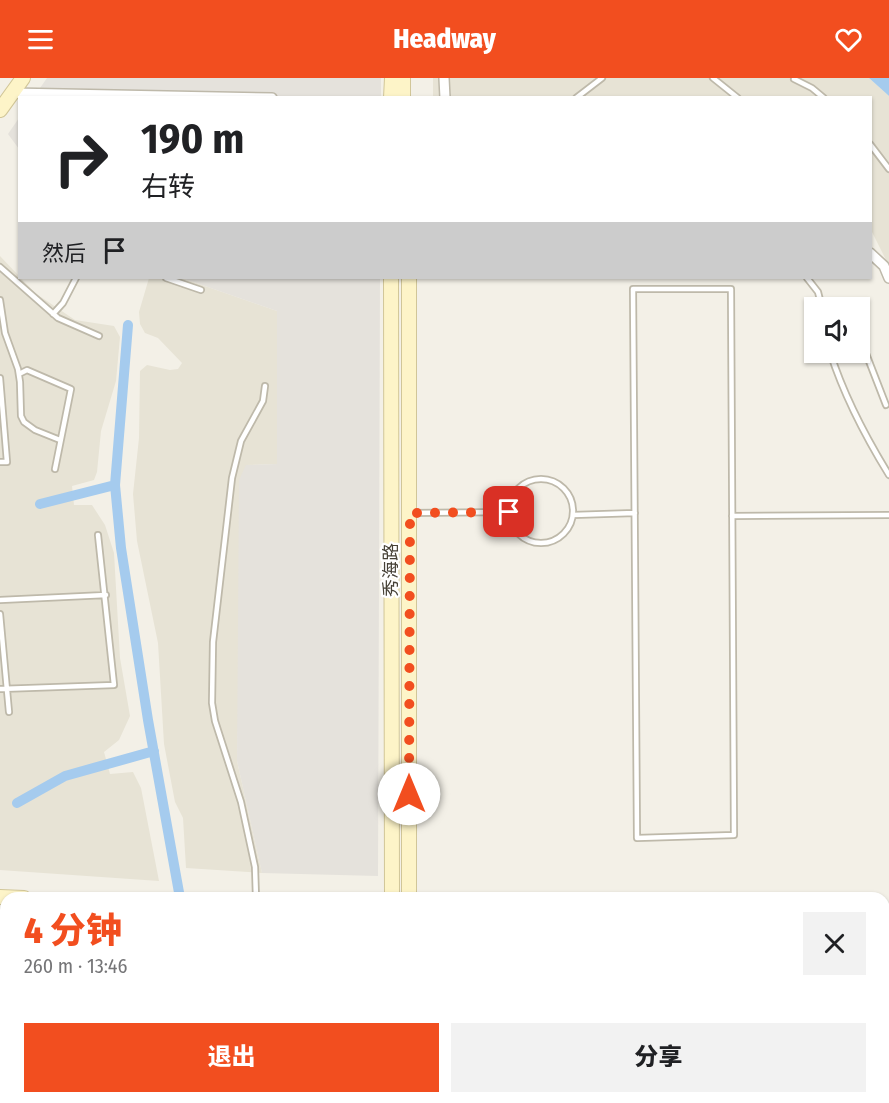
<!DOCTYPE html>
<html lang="zh">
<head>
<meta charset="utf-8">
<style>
	body { margin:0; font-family:"Fira Sans Condensed","Noto Sans SC",sans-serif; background:#f2f2f2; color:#202124; height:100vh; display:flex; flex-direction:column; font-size:22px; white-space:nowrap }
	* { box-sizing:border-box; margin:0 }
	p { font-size:20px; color:#757577 }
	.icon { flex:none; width:33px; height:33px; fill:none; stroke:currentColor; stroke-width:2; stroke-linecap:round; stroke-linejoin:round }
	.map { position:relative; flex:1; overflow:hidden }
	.side { position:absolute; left:0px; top:814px; width:890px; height:212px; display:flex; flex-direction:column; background:#fff; border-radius:18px 18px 0 0; box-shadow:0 2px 4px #0004 }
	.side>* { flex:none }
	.guide { position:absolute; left:18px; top:18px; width:854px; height:183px; border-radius:0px; box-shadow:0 2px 4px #0004; background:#fff; color:#202124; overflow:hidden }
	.tools { position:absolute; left:804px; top:219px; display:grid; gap:12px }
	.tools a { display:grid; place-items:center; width:66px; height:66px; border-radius:0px; background:#fff; box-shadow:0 2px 4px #0004; font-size:30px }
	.pin { position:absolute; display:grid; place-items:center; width:51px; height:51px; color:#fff; margin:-26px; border-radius:12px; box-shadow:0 3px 9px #0006 }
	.me { position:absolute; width:66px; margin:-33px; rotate:0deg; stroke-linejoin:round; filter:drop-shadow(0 0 4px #0008) }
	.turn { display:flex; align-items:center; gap:21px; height:126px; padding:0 24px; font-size:27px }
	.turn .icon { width:78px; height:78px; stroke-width:2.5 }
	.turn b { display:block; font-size:42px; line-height:51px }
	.then { display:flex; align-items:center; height:57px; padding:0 24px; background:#0003; gap:12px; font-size:22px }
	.round { display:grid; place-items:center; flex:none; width:63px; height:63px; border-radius:0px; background:#f2f2f2 }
	.head { display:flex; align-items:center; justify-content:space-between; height:102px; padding:0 24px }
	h1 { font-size:36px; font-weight:800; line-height:45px; color:#f24e1f }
	.cta { display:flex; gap:12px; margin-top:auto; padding:12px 24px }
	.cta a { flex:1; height:69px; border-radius:0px; background:#f24e1f; color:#fff; font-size:24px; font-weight:800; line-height:69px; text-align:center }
	.cta a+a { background:#f2f2f2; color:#202124 }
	header { display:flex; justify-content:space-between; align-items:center; height:78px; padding:0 24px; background:#f24e1f; color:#fff; font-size:27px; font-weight:800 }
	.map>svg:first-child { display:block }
	.residential { fill:#e7e3d5 }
	.industrial { fill:#e5e2dc }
	.water { fill:#a5cbee }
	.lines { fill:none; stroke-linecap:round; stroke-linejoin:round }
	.canal { stroke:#a5cbee; stroke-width:10 }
	.lane-casing { stroke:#beb9aa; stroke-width:8 }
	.street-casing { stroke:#beb9aa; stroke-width:12 }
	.secondary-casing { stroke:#d1c698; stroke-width:16 }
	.path { stroke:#bfb59c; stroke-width:1.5; stroke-dasharray:3 3; stroke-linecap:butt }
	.lane { stroke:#fff; stroke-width:4.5 }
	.street { stroke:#fff; stroke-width:9 }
	.secondary { stroke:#fdf4c8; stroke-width:14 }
	.route { stroke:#f24e1f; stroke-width:10; stroke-dasharray:0 18 }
	.labels { text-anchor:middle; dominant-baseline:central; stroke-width:4.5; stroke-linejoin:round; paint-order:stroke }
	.street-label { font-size:18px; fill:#464136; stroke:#fff }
</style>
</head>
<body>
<header><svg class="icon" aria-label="menu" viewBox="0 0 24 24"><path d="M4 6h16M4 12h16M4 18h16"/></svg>Headway<svg class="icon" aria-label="heart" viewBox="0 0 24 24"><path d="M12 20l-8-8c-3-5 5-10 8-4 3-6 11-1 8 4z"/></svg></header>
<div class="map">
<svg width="889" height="1025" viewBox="0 0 889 1025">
	<rect width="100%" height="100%" fill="#f3f0e7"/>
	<path class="residential" d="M 433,0 L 869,0 L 889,18 L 889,188 L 870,150 L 870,20 L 433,20 Z
		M 0,178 L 35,215 L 75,242 L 114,248 L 120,259 L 116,303 L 101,353 L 97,394 L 94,402 L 72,408 L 74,427 L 92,427 L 105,447 L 114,475 L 120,580 L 130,638 L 119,662 L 104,674 L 110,696 L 133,694 L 141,710 L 159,803 L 0,792 Z
		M 149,200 L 182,200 L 277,233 L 277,386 L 246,387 L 237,683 L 262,795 L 186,790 L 183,740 L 175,724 L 164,666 L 158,565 L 137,463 L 133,416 L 139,360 L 140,293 L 147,287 L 170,292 L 178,291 L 182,285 L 158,260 L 145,255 L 140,246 L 139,234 Z
		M 171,1020 L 255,1020 L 257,1025 L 173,1025 Z
		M 298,1020 L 645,1020 L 646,1025 L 298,1025 Z"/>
	<path class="industrial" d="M 47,0 L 381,0 L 381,19 L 33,20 Z
		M 19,40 L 19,71 L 8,56 Z
		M 182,200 L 380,200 L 378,798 L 262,795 L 237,683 L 239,402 L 246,387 L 277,386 L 277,233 Z
		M 0,865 L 6,865 L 6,1020 L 171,1020 L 173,1025 L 0,1025 Z"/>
	<path class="water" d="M 869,0 L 889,0 L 889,18 Z"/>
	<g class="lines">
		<path class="canal" d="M 128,247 L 115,407 L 121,470 L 148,642 L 180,820
			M 40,426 L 115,407
			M 17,725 L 65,698 L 154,673
			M 281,1025 L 281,1020
			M 661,1025 L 662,1020"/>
		<defs>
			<path id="lane" d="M 713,0 L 738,20
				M 794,1 L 812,10 L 824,20
				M 576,20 L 602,0
				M 870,66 L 889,91
				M 0,189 L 58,240 L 99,258
				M 166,200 L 201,212
				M 807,200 L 818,214 L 822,230
				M 633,211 L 731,211 L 734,757 L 637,760 Z
				M 0,222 L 5,255 L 18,291 L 20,304 L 21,338 L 24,344 L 35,352 L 60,362
				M 53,236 L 63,225 L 76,200
				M 860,260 L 886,327
				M 830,274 C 844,318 865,358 889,397
				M 19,296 L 27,292 L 71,311 L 55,391
				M 0,300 L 7,384 L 0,384
				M509 433a32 32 0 1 1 64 0a32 32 0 1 1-64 0Z
				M 410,435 L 509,434
				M 573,437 L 635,435
				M 732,438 L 889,437
				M 0,522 L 106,517
				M 0,536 L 9,634
				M 0,611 L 114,607 L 98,457
				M 256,820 L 255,789 L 241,724 L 215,643 L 212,625 L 213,564 L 232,400 L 241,363 L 263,323 L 265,308
				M 0,836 L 6,870
				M 49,1020 L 50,1025
				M 102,1020 L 104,1025
				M 177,1020 L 179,1025"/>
			<path id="street" d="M 444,0 L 445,20
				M 12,15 L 272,20
				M 870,175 L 884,188 L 889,200
				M 722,1025 L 724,1020"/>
			<path id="secondary" d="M 391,20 L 392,0
				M 403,20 L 403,0
				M 0,32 L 23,0
				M 391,200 L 392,820
				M 0,819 L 24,820
				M 409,820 L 409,200
				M 884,889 L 889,890"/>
		</defs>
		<use href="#lane" class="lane-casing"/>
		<use href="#street" class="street-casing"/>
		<use href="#secondary" class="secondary-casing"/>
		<path class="path" d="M 249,1020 L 251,1025
			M 398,1020 L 405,1020
			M 402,1020 L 402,1025
			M 639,1020 L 639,1025
			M 361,1025 L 380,1020"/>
		<use href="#lane" class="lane"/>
		<use href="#street" class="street"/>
		<use href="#secondary" class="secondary"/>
	</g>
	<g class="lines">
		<path class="route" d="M 409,716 L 410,435 L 509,434"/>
	</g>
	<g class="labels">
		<g class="street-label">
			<text transform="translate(391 492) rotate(-90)">秀海路</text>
		</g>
	</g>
</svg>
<div class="tools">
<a><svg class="icon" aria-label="sound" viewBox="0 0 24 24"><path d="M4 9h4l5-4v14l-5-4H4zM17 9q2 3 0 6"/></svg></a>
</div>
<div class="pin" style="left:509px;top:434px;background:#d93025"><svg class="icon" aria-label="arrive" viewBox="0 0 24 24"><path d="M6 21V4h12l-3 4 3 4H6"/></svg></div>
<svg class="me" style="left:409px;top:716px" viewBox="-20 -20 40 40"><circle r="19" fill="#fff"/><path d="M0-13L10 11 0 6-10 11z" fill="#f24e1f"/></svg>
<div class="guide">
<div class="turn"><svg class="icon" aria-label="right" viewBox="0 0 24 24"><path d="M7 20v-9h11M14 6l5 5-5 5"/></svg><div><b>190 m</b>右转</div></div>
<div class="then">然后<svg class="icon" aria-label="arrive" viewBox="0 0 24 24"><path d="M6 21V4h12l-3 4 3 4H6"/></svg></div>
</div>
<section class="side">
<div class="head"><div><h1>4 分钟</h1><p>260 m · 13:46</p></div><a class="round"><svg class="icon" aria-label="close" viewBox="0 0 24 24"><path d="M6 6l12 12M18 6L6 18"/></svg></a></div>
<div class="cta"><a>退出</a><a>分享</a></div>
</section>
</div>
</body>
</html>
